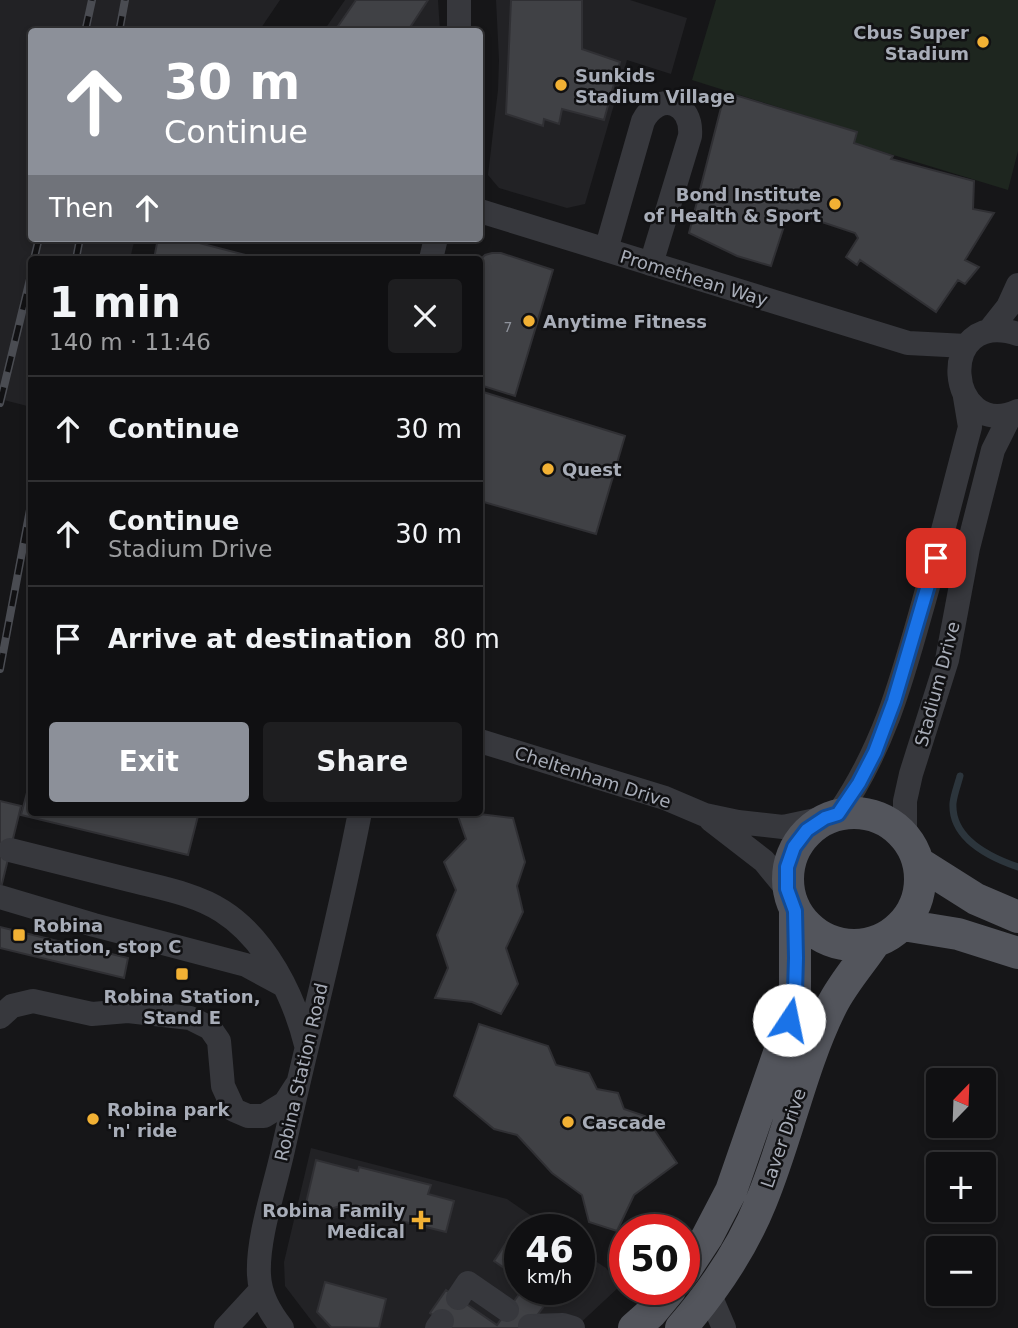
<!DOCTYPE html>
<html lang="en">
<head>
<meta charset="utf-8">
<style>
	body { margin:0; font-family:"DejaVu Sans",sans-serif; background:#1e1e20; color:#f1f3f6; height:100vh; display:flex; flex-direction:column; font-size:26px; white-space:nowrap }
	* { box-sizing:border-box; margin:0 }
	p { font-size:23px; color:#9c9d9f }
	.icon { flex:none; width:38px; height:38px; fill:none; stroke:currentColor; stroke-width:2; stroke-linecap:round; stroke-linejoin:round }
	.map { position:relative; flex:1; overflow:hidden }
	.details { position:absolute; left:28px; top:256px; width:455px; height:560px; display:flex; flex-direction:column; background:#101012; border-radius:7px; box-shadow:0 4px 10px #0003,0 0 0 2px #303032 }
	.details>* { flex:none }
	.top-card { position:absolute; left:28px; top:28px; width:455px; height:214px; border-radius:7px; box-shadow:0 4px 10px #0003,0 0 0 2px #303032; background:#8c9099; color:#fff; overflow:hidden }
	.needle { width:46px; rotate:23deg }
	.buttons { position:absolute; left:926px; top:1068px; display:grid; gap:14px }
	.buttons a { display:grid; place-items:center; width:70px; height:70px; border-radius:7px; background:#101012; box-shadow:0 4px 10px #0003,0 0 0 2px #303032; font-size:35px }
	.speed { position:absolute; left:504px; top:1214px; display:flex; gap:14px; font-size:35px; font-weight:700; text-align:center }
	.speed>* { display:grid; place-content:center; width:91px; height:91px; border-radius:50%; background:#101012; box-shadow:0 4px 10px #0003,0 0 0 2px #303032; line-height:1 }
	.speed small { font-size:18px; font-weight:400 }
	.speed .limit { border:10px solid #d22; background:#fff; color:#111 }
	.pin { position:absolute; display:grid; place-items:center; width:60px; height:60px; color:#fff; margin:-30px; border-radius:14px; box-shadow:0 4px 10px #0006 }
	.me { position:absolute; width:77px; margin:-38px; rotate:11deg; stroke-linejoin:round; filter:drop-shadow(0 0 5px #0008) }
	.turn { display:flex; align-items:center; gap:24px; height:147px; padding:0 21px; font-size:32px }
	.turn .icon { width:91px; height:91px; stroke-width:2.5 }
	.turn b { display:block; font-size:49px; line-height:60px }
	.then { display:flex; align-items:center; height:66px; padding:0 21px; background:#0003; gap:14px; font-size:26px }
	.round { display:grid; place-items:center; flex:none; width:74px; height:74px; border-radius:7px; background:#1e1e20 }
	.overview { display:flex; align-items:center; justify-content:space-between; height:119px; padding:0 21px }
	h1 { font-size:42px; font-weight:800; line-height:52px }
	.cta { display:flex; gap:14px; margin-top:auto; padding:14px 21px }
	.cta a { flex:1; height:80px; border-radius:7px; background:#8c9099; color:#fff; font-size:28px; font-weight:800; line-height:80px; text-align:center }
	.cta a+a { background:#1e1e20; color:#f1f3f6 }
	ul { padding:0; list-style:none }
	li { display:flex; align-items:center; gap:21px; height:105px; padding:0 21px; border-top:2px solid #303032 }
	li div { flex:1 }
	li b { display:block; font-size:26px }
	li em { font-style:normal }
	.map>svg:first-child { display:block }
	.built { fill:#222225 }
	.green { fill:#1e261f }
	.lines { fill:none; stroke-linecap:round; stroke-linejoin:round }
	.stream { stroke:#2c353c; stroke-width:7 }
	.building { fill:#404145; stroke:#303034; stroke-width:2 }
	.minor { stroke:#37383d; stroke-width:24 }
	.major { stroke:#53555c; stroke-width:32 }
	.rail-casing { stroke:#4a4c52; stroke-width:8 }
	.rail { stroke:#111113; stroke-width:5; stroke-dasharray:16; stroke-linecap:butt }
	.route-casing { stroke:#114b97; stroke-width:18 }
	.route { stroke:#1a73e8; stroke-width:12 }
	.poi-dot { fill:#f2b134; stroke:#111113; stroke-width:2.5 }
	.labels { text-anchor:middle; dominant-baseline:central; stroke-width:5; stroke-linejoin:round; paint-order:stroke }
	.number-label { font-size:14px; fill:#8e929b }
	.poi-label { font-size:18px; font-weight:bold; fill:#a8adb8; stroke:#111113; text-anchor:start }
	.street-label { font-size:18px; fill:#a8adb8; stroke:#111113 }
</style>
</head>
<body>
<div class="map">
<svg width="1018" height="1328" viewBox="0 0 1018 1328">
	<rect width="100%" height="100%" fill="#161618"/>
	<path class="built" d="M 0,0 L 280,0 L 259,31 L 32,32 L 32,238 L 135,238 L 130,259 L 32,259 L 31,407 L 0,399 Z
		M 345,0 L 438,0 L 440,31 L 323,32 Z
		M 496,0 L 630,0 L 687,18 L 671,74 L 627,60 L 585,204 L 567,208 L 499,188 L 488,175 L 498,90 L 499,60 Z
		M 311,1148 L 507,1199 L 552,1230 L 520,1230 L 520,1290 L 579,1290 L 579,1250 L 606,1268 L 620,1286 L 575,1328 L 317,1328 L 285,1286 L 284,1262 Z"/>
	<path class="green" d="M 716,0 L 1018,0 L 1018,151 L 1008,190 L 854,143 L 857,132 L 692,80 Z"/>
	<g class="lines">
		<path class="stream" d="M 960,776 C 958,784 954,794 953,803 C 951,838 989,857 1018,867"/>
	</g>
	<path class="building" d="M 356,0 L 428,0 L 407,32 L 334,32 Z
		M 511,0 L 582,0 L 582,49 L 620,62 L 604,120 L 562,109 L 559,124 L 544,119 L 543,126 L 506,114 Z
		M 725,92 L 857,132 L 854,143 L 893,156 L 891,159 L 974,181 L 973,209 L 994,213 L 965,260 L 979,267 L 965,284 L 958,280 L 936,312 L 860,260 L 857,265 L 846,257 L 858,238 L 855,233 L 789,211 L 771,266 L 737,256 L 689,233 Z
		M 158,238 L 180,238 L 261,259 L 154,259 Z
		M 492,253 L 501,253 L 553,270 L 515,396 L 480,385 L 480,260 L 485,255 Z
		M 480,391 L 625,436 L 596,534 L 480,501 Z
		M 32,774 L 32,812 L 199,812 L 188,855 L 21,815 Z
		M 0,801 L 21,806 L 0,892 Z
		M 463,812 L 513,818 L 525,862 L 517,886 L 523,912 L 506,948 L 518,984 L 501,1014 L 472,1002 L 435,998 L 448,968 L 437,935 L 456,890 L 444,862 L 466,839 L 458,816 Z
		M 0,927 L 128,958 L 124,978 L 0,948 Z
		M 479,1024 L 548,1046 L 556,1065 L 589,1073 L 597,1089 L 618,1093 L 624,1109 L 645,1116 L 677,1163 L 634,1195 L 617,1231 L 589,1222 L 582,1195 L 552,1173 L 517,1135 L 494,1129 L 454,1096 Z
		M 316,1160 L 358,1171 L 359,1167 L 431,1185 L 428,1194 L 454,1201 L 446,1232 L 340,1206 L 314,1214 L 304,1212 Z
		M 516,1228 L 520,1231 L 520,1279 L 494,1261 Z
		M 325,1282 L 386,1299 L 379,1328 L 331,1327 L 317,1312 Z
		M 446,1290 L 497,1325 L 522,1290 L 535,1290 L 549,1299 L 528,1328 L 452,1328 L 430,1313 Z
		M 535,1290 L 564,1290 L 554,1303 Z"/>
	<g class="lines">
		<path class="minor" d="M 459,0 L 459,32
			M 480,211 L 908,343 L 966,346
			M 606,250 L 643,121 C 659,90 693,102 690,136 L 651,264
			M 431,259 L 436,238
			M 989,331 L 1008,307 L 1018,285
			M 1018,334 C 933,307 947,443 1018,411
			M 480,741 L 665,798 L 705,815 L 738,822 L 783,827 L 825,818
			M 838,814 C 883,749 901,683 922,608 C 939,548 954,487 970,427 L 965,397
			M 711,820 L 764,861 L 787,889
			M 905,836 L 905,801 L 911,774 L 947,660 L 968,548 L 993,450 L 1011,414
			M 10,850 C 50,860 90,870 130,880 C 161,888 196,894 222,911 C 266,939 294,996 306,1045
			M 0,897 L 94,925 L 246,965 L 283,985
			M 0,1017 L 12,1006 L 33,1001 L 92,1014 L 128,1011 L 190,1018 L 210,1028 L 219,1041 L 223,1086 L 234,1110 L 248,1116 L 264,1116 L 285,1103 L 296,1086
			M 709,1293 L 724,1328
			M 458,1298 L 468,1283 L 507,1310
			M 530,1326 L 563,1325 L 573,1328
			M 226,1328 L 261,1290
			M 282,1328 C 270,1312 260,1296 259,1275 C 257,1238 275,1187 283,1150 C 308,1037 338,926 360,812
			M 437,1328 L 442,1321"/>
		<path class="major" d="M788 879a66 66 0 1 1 132 0a66 66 0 1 1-132 0Z
			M 919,863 L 976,899 L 1018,917
			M 903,925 L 958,934 L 1018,953
			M 684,1272 L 707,1237 L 731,1191 L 781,1047 L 795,992 L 795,911
			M 634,1328 L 651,1313 L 670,1290
			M 681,1328 C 714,1290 742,1249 761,1202 C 788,1137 801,1067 832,1005 C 843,983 861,963 875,942"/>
		<defs>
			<path id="rail" d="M 85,32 L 92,0
				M 119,32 L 125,0
				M 34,259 L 39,238
				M 76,259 L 80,238
				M 0,403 L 32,271
				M 0,669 L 32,499"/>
		</defs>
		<use href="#rail" class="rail-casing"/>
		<use href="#rail" class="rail"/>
	</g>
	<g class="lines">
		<defs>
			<path id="route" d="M 789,1020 L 795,992 L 796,958 L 795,911 L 787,889 L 787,867 L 794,847 L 807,830 L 825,818 L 838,814 L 859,783 L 875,752 L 894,701 L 936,558"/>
		</defs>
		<use href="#route" class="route-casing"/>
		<use href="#route" class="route"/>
	</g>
	<g class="poi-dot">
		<circle cx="983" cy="42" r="7"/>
		<circle cx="561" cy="85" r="7"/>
		<circle cx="835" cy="204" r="7"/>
		<circle cx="529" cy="321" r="7"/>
		<circle cx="548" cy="469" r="7"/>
		<rect x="12" y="928" width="14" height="14" rx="3.5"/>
		<rect x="175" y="967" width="14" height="14" rx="3.5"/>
		<circle cx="93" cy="1119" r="7"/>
		<circle cx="568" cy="1122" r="7"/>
		<path d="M417.5 1209.5h7v7h7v7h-7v7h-7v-7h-7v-7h7z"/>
	</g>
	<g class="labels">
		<g class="number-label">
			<text x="508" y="327">7</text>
		</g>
		<g class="poi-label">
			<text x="969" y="32" text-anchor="end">Cbus Super<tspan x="969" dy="21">Stadium</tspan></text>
			<text x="575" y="75">Sunkids<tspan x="575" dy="21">Stadium Village</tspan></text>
			<text x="821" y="194" text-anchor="end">Bond Institute<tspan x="821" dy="21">of Health &amp; Sport</tspan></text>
			<text x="543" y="321">Anytime Fitness</text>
			<text x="562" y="469">Quest</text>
			<text x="33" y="925">Robina<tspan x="33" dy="21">station, stop C</tspan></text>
			<text x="182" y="996" text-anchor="middle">Robina Station,<tspan x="182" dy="21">Stand E</tspan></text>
			<text x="107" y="1109">Robina park<tspan x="107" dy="21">'n' ride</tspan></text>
			<text x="582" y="1122">Cascade</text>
			<text x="405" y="1210" text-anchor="end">Robina Family<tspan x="405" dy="21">Medical</tspan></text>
		</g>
		<g class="street-label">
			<text transform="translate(694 278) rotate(17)">Promethean Way</text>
			<text transform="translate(937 684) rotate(-75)">Stadium Drive</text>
			<text transform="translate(593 777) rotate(18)">Cheltenham Drive</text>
			<text transform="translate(301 1072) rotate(-77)">Robina Station Road</text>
			<text transform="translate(783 1138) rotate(-71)">Laver Drive</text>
		</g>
	</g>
</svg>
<div class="buttons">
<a><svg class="needle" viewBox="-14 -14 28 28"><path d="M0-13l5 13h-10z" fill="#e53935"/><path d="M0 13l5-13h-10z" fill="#9c9d9f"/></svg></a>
<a>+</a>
<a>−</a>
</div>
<div class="speed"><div>46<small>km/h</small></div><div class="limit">50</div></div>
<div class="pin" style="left:936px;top:558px;background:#d93025"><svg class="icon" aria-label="arrive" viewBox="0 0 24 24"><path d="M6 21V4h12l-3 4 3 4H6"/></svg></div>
<svg class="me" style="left:789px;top:1020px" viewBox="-20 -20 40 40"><circle r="19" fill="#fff"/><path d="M0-13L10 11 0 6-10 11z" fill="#1a73e8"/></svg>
<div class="top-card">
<div class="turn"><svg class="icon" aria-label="ahead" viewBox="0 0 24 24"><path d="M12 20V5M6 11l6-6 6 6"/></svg><div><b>30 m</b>Continue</div></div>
<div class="then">Then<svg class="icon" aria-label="ahead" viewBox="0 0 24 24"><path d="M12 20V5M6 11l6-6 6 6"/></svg></div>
</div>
<section class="details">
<div class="overview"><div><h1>1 min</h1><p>140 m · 11:46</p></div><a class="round"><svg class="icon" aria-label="close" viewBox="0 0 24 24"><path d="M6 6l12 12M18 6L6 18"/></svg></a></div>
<ul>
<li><svg class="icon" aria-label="ahead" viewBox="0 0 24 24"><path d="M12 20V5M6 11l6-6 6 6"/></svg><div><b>Continue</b></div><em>30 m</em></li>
<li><svg class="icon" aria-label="ahead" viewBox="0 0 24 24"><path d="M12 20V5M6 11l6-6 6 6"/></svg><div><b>Continue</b><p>Stadium Drive</p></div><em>30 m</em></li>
<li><svg class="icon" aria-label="arrive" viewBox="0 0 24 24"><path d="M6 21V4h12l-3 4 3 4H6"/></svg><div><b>Arrive at destination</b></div><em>80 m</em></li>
</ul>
<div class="cta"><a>Exit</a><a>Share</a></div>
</section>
</div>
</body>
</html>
